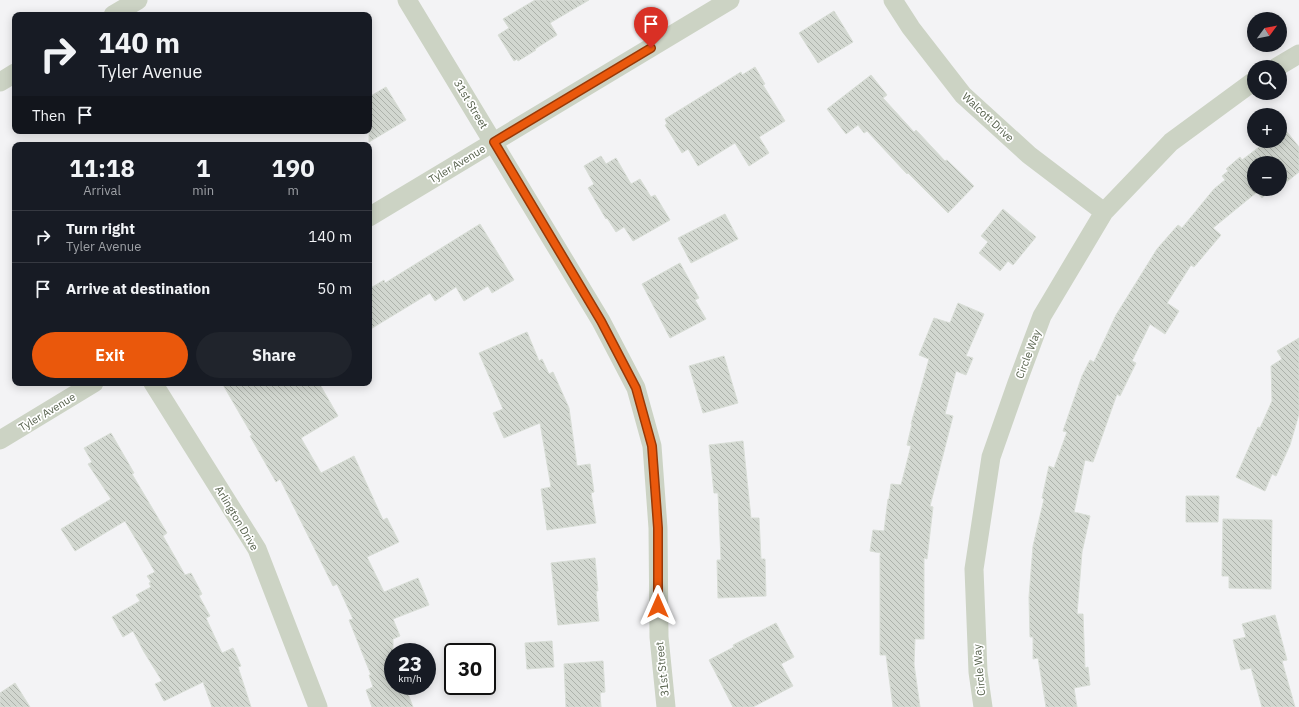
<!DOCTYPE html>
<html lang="en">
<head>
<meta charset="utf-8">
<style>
	body { margin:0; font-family:"IBM Plex Sans",sans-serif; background:#20242c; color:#f1f3f6; height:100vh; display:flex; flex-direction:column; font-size:15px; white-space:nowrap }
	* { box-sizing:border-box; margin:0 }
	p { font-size:13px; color:#9ea1a6 }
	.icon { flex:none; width:22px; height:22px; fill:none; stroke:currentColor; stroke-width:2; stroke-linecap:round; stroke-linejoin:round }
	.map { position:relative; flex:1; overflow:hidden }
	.details { position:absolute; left:12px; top:142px; width:360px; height:244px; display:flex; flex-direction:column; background:#171b24; border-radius:8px; box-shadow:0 2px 10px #0003 }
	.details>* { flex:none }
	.guide { position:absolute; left:12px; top:12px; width:360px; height:122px; border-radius:8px; box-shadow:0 2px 10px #0003; background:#171b24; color:#f1f3f6; overflow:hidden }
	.needle { width:26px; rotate:58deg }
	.fabs { position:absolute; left:1247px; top:12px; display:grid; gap:8px }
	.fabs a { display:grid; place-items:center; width:40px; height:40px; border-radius:50%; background:#171b24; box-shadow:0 2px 10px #0003; font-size:20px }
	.speed { position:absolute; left:384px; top:643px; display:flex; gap:8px; font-size:20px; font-weight:700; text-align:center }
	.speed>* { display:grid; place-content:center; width:52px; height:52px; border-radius:50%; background:#171b24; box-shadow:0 2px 10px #0003; line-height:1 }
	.speed small { font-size:10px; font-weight:400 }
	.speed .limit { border:2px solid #111; border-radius:6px; background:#fff; color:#111 }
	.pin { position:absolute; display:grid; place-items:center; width:34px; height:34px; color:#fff; margin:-41px -17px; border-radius:50% 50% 50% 0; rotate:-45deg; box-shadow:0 0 4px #0007 }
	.pin .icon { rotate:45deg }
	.me { position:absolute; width:44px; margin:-22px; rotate:0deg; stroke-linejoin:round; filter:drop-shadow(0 0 3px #0008) }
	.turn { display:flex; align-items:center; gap:14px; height:84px; padding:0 20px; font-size:18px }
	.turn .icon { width:52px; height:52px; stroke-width:2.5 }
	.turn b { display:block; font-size:28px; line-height:34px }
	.then { display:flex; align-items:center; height:38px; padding:0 20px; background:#0003; gap:8px; font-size:15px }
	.eta { display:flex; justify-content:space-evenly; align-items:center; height:68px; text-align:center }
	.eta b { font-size:24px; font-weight:700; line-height:28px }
	.cta { display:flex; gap:8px; margin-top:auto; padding:8px 20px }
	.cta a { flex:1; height:46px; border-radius:24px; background:#ea580c; color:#fff; font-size:16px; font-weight:700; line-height:46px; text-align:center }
	.cta a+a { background:#20242c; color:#f1f3f6 }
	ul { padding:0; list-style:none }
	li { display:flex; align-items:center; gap:12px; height:52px; padding:0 20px; border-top:1px solid #363941 }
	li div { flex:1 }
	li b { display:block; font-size:15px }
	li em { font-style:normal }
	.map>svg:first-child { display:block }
	.building { fill:url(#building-back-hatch); stroke:#d9ded7 }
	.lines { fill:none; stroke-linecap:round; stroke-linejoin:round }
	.minor { stroke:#ccd3c4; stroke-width:19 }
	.route-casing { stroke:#983908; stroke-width:10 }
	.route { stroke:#ea580c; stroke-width:7 }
	.labels { text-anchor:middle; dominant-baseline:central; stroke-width:3.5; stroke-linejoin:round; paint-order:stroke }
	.street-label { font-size:11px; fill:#55604b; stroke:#fff }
</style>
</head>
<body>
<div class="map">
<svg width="1299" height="707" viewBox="0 0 1299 707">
	<defs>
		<pattern id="building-back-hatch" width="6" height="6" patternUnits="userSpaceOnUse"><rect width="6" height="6" fill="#d2d7d0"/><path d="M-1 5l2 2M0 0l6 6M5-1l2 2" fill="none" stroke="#adb2ab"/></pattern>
	</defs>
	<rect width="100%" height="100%" fill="#f3f3f5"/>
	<path class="building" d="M 535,0 L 589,0 L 550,23 L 557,35 L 535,49 L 536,50 L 518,61 L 517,59 L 514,61 L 498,35 L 509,28 L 503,19 Z
		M 834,11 L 853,42 L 818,63 L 799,33 Z
		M 755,67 L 765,84 L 763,85 L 785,121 L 759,137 L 769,153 L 749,166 L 735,143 L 698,166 L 688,149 L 682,153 L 665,125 L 667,124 L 665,119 L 741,72 L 742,75 Z
		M 871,75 L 887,95 L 883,98 L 914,132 L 916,130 L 945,161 L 947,160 L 974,186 L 948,213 L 908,173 L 907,174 L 867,131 L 864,133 L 858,125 L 846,134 L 827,109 Z
		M 386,87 L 406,120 L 369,142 L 369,97 Z
		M 1280,123 L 1299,147 L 1299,172 L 1284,184 L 1281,181 L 1280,182 L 1280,163 L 1254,163 L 1254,189 L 1272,189 L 1262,198 L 1257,192 L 1213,228 L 1221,235 L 1194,267 L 1191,265 L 1167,303 L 1179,311 L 1165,334 L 1150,324 L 1132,361 L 1136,363 L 1120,396 L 1117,394 L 1093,462 L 1085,460 L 1074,512 L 1090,516 L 1082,552 L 1077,614 L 1083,614 L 1085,668 L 1088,667 L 1090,685 L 1074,688 L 1077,707 L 1046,707 L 1038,658 L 1033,659 L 1033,637 L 1030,637 L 1029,597 L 1033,546 L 1044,499 L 1042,498 L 1049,466 L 1054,468 L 1067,432 L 1063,431 L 1082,376 L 1090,360 L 1094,362 L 1116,315 L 1157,249 L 1178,225 L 1182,228 L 1214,189 L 1225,180 L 1222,176 L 1228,171 L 1226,169 L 1240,157 L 1242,160 L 1267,141 L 1280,141 Z
		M 601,156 L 606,164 L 616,158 L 631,184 L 640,179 L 651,197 L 655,195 L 670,220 L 633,241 L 624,227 L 616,232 L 607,218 L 606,219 L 588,188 L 594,184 L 584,166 Z
		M 1003,209 L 1036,237 L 1013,265 L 1008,261 L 1000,271 L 979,253 L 988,242 L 981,236 Z
		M 725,214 L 738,239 L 691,263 L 678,238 Z
		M 480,224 L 514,280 L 492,293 L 488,286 L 464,301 L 456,287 L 435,301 L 430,293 L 369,330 L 369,289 L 384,280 L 385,283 Z
		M 680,263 L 699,298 L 695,300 L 706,319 L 670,338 L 642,284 Z
		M 958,303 L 984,314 L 966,356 L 973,358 L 966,375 L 956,371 L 945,414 L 953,416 L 930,506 L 933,507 L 927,559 L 924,558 L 924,639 L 915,639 L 914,664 L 920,707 L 893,707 L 886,655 L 880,655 L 880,555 L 881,553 L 870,551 L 873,530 L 884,531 L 888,499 L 889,499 L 891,484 L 901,485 L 911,446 L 907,445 L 912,424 L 911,424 L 929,359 L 919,355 L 934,318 L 950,323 Z
		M 527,332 L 539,361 L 542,359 L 549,374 L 553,372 L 569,408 L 577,466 L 590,464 L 594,492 L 591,493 L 596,523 L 547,530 L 541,489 L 551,487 L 540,423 L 504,438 L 493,413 L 503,409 L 479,353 Z
		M 1299,338 L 1299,414 L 1290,445 L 1276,476 L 1272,474 L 1265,491 L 1236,477 L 1258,427 L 1260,428 L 1272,401 L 1271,366 L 1282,359 L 1277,351 Z
		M 724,356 L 738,403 L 703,413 L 689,366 Z
		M 222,383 L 319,383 L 338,416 L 301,438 L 321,473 L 354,456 L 383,520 L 387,518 L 399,542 L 367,557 L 384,592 L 418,578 L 429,605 L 393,619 L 400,636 L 393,639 L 393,686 L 405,686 L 413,707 L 372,707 L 366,690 L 373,687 L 369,675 L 371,675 L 349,620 L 353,619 L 337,584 L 333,586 L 280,479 L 276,482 L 250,436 L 252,435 Z
		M 111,433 L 134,473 L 132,474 L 167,533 L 163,536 L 185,575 L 191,573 L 202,594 L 199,596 L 210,616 L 206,618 L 222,653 L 233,648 L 241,666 L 238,667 L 251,707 L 212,707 L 203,682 L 164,701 L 155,684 L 162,681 L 144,652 L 133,631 L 123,637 L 112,617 L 140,601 L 136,595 L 151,587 L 149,583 L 151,582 L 147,576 L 155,572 L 125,521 L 75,551 L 61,529 L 111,499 L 88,464 L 92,462 L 84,448 Z
		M 743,441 L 751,518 L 759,518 L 761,559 L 765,559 L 766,596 L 718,598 L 717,560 L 721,560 L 718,493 L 714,493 L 709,445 Z
		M 1186,496 L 1219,496 L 1218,522 L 1186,522 Z
		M 1223,519 L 1272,520 L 1271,589 L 1229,588 L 1229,576 L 1222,576 Z
		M 595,558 L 598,591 L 596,591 L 599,621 L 558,625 L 551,563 Z
		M 1275,615 L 1287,660 L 1282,661 L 1295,707 L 1262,707 L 1251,668 L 1241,670 L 1233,640 L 1246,637 L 1242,624 Z
		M 776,623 L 794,657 L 781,664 L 793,686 L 753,707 L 733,707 L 709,660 L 734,647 L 733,645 Z
		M 552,641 L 554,667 L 527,669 L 525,643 Z
		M 603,661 L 605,692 L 600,693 L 601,707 L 566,707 L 564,664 Z
		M 15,683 L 30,707 L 0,707 L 0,693 Z"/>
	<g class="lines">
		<path class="minor" d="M 407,0 L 601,321 L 636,388 L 652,446 L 658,528 L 659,637 L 666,707
			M 893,0 L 911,28 L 963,95 L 1029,155 L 1104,212
			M 113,15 L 138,0
			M 1277,67 L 1299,54
			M 0,82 L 15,73
			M 369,217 L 730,0
			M 153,383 L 257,549 L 318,707
			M 0,440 L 94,383
			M 983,707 L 978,672 L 974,569 L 991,457 L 1017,383 L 1042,316 L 1104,212 L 1171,142 L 1254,81"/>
	</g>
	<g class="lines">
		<defs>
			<path id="route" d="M 651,48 L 494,142 L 601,321 L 636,388 L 652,446 L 658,528 L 658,606"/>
		</defs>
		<use href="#route" class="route-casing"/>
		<use href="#route" class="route"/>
	</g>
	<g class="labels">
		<g class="street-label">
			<text transform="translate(471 104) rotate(59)">31st Street</text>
			<text transform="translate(988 117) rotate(43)">Walcott Drive</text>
			<text transform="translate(457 164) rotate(-31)">Tyler Avenue</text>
			<text transform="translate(1028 354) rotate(-69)">Circle Way</text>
			<text transform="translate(47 412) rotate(-31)">Tyler Avenue</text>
			<text transform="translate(237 518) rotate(59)">Arlington Drive</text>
			<text transform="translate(662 669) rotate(-96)">31st Street</text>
			<text transform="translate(979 670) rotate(-95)">Circle Way</text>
		</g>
	</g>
</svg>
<div class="fabs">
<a><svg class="needle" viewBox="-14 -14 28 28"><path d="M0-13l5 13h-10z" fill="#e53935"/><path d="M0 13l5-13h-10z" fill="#9ea1a6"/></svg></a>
<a><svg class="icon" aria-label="search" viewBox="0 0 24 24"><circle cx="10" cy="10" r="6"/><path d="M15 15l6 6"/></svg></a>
<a>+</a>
<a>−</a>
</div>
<div class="speed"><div>23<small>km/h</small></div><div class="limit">30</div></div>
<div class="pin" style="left:651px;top:48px;background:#d93025"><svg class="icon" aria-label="arrive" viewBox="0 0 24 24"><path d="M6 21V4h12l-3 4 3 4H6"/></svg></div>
<svg class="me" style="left:658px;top:606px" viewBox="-20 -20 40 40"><path d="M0-17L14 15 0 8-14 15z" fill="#ea580c" stroke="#fff" stroke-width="4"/></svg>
<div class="guide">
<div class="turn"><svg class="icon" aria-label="right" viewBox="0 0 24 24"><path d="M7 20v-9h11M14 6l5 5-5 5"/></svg><div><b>140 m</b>Tyler Avenue</div></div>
<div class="then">Then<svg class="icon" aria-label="arrive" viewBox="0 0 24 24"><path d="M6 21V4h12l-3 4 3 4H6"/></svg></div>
</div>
<section class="details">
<div class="eta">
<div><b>11:18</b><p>Arrival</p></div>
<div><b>1</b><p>min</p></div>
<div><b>190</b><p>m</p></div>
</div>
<ul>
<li><svg class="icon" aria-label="right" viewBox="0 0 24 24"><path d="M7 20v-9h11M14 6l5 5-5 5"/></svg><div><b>Turn right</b><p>Tyler Avenue</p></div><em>140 m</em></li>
<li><svg class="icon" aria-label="arrive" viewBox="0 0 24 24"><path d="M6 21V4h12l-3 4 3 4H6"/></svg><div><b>Arrive at destination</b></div><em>50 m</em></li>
</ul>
<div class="cta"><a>Exit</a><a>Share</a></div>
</section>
</div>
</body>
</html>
